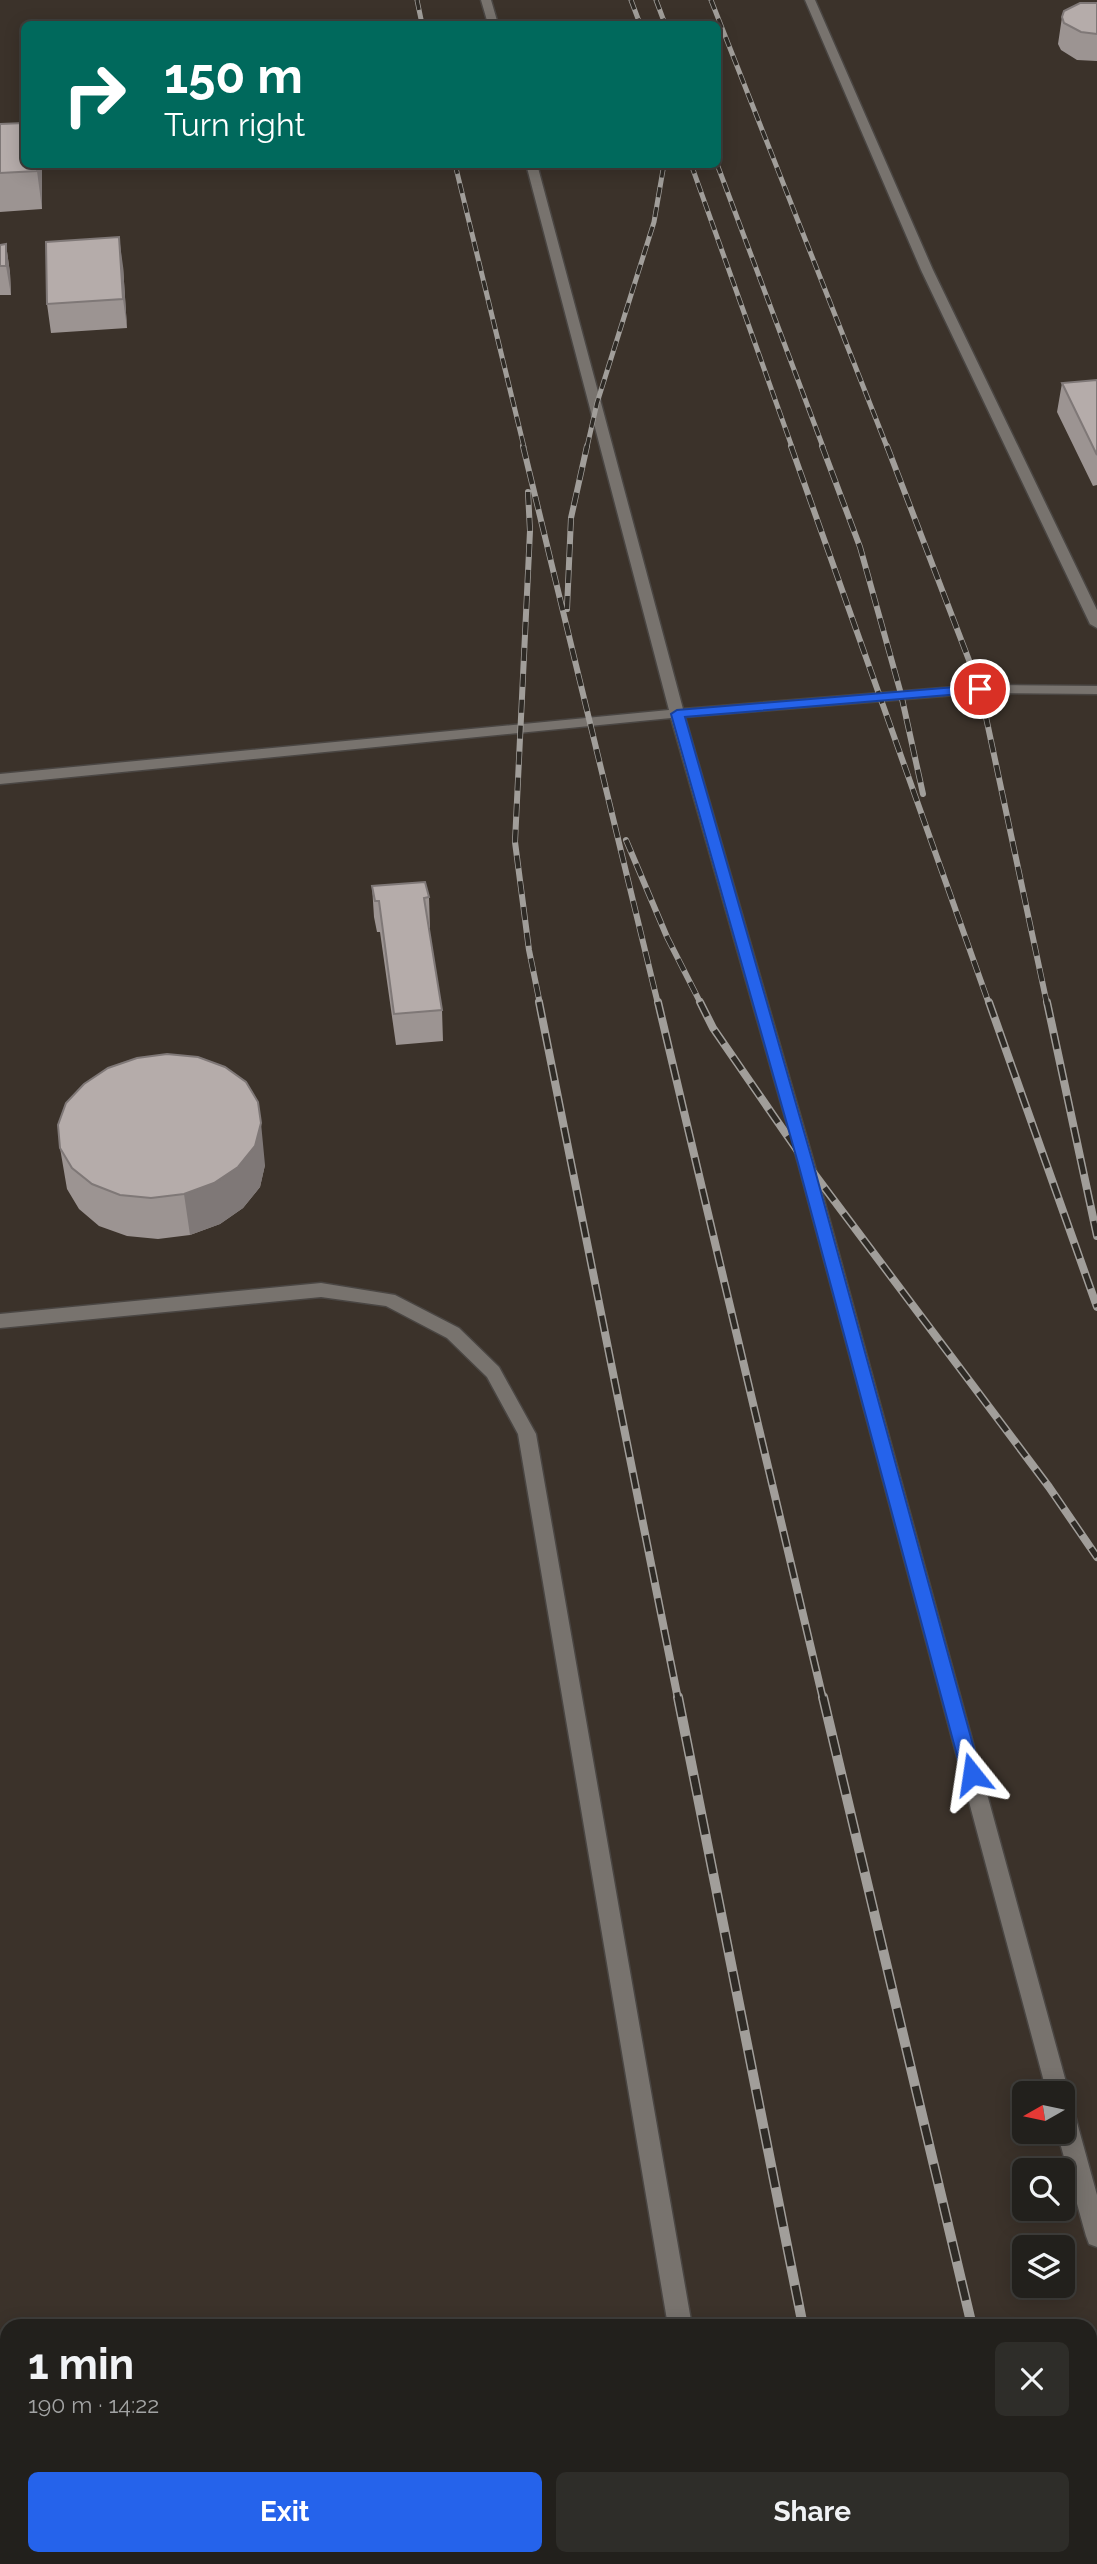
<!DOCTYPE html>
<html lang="en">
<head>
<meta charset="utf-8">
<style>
	body { margin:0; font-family:Raleway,sans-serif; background:#2e2d29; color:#f1f3f6; height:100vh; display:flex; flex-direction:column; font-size:26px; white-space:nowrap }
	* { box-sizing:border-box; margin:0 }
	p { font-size:23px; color:#a2a3a3 }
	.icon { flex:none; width:38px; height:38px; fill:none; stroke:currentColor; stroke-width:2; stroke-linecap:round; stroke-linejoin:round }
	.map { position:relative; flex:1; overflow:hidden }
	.drawer { position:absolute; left:0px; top:2319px; width:1097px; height:247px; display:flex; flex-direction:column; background:#22201c; border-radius:21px 21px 0 0; box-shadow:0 4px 18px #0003,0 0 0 2px #3f3e3b }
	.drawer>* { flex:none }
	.hud { position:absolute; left:21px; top:21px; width:700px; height:147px; border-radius:10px; box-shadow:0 4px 18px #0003,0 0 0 2px #3f3e3b; background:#00695c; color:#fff; overflow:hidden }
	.needle { width:46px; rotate:261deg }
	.fabs { position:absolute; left:1012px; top:2081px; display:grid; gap:14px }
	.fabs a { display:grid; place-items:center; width:63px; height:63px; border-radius:10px; background:#22201c; box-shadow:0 4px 18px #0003,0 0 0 2px #3f3e3b; font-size:35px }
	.pin { position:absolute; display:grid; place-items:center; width:60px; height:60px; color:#fff; margin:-30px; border:4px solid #fff; border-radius:50%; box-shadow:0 2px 7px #0007 }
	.me { position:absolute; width:77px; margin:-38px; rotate:345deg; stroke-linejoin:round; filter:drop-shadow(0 0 5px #0008) }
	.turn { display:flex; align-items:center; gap:24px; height:147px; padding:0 28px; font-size:32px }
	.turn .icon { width:91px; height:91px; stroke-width:2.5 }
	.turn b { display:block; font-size:49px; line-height:60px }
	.round { display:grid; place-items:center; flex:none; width:74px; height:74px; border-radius:10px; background:#2e2d29 }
	.summary { display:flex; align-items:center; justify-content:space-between; height:119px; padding:0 28px }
	h1 { font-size:42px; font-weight:700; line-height:52px }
	.action { display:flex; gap:14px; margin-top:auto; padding:14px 28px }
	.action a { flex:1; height:80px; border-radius:10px; background:#2563eb; color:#fff; font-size:28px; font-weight:700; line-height:80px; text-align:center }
	.action a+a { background:#2e2d29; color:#f1f3f6 }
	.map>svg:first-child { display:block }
	.built { fill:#3b322a; fill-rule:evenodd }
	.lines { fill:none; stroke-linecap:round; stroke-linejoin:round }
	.service-casing { stroke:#4a4643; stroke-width:3 }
	.service { fill:#78736e; fill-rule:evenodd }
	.rail-far3-casing { stroke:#a19e9a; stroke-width:5 }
	.rail-far2-casing { stroke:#a19e9a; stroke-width:6 }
	.rail-far1-casing { stroke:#a19e9a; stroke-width:8 }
	.rail-casing { stroke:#a19e9a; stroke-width:10 }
	.rail-far3 { stroke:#2e2a25; stroke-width:3.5; stroke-dasharray:10; stroke-linecap:butt }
	.rail-far2 { stroke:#2e2a25; stroke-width:4.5; stroke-dasharray:13; stroke-linecap:butt }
	.rail-far1 { stroke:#2e2a25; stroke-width:5; stroke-dasharray:16; stroke-linecap:butt }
	.rail { stroke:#2e2a25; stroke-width:7; stroke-dasharray:20; stroke-linecap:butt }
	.wall { fill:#9c9492 }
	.shaded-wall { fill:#7f7877 }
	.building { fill:#b5acaa; stroke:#7f7877; stroke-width:2 }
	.route { fill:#2563eb; stroke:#184099; stroke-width:2 }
</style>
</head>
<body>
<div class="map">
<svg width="1097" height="2564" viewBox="0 0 1097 2564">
	<rect width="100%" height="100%" fill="#2e2a25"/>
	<path class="built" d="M 0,0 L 1097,0 L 1097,2564 L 0,2564 ZM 24,24 L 718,24 L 718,164 L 24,164 ZM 1024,2093 L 1062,2093 L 1062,2132 L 1024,2132 ZM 1024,2170 L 1062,2170 L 1062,2208 L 1024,2208 ZM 1024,2247 L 1062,2247 L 1062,2286 L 1024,2286 ZM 7,2326 L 1090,2326 L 1090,2558 L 7,2558 Z"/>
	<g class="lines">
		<defs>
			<path id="service" d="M 481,0 L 491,0 L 498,24 L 488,24 Z
				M 805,0 L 815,0 L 933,270 L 1097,610 L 1097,628 L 1090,624 L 921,270 Z
				M 526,164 L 537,164 L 683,709 L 980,685 L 1097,686 L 1097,694 L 980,693 L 685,717 L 814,1163 L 1069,2093 L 1066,2099 L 1073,2108 L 1097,2195 L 1097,2247 L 1089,2244 L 1086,2236 L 1057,2132 L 1062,2132 L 1062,2093 L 1047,2093 L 798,1163 L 671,718 L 0,784 L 0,774 L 669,710 Z
				M 321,1283 L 395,1295 L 459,1328 L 499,1367 L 536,1434 L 692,2326 L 668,2326 L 518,1434 L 487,1377 L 447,1338 L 386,1306 L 321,1297 L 0,1328 L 0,1314 Z
				M 707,2558 L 731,2558 L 732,2564 L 708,2564 Z"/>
		</defs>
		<use href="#service" class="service-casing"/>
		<use href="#service" class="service"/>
		<defs>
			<path id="rail-far3" d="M 417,0 L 422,24
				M 631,0 L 640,24
				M 656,0 L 665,24
				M 711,0 L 887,447
				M 455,164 L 524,447
				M 691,164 L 792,447
				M 717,164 L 823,447
				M 587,447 L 597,403 L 654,222 L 664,164"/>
			<path id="rail-far2" d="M 523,446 L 658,1004
				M 791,446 L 989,1004
				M 822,446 L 860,547 L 901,694 L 923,794
				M 887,446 L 980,689 L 1047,1004
				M 528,492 L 530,531 L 515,842 L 529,950 L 540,1004
				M 567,609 L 571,518 L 587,446
				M 626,840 L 667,937 L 701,1004"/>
			<path id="rail-far1" d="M 539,1002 L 678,1699
				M 658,1002 L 823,1699
				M 700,1002 L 713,1028 L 806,1163 L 1049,1487 L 1097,1557
				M 989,1002 L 1097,1307
				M 1047,1002 L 1097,1236"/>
			<path id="rail" d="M 678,1697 L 803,2326
				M 823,1697 L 972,2326
				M 850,2558 L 851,2564
				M 1027,2558 L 1028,2564"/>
		</defs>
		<use href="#rail-far3" class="rail-far3-casing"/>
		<use href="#rail-far2" class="rail-far2-casing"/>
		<use href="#rail-far1" class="rail-far1-casing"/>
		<use href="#rail" class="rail-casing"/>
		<use href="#rail-far3" class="rail-far3"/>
		<use href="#rail-far2" class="rail-far2"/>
		<use href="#rail-far1" class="rail-far1"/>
		<use href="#rail" class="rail"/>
	</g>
	<path class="wall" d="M 1097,3 L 1097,61 L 1077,60 L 1061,50 L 1058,44 L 1062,17 Z
		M 0,124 L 24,164 L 42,164 L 42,209 L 0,212 Z
		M 6,244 L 10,273 L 11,295 L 0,295 L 0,245 Z
		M 123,266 L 127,328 L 51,333 L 47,304 Z
		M 1097,380 L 1097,485 L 1093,486 L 1057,412 L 1062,383 Z
		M 372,886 L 429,897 L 430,928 L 429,928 L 442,1010 L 443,1041 L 396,1045 L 380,932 L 377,932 L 374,917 Z
		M 60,1148 L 265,1165 L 260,1187 L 243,1208 L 220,1224 L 190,1235 L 158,1239 L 127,1236 L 99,1226 L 79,1209 L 67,1189 Z"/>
	<path class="shaded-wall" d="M 37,164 L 42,164 L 42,209 L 37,171 Z
		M 119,237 L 123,266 L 127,328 L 123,299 Z
		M 6,244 L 10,273 L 11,295 L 6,266 Z
		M 261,1123 L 265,1165 L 260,1187 L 243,1208 L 220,1224 L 190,1235 L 184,1194 Z"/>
	<path class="building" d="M 1080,3 L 1097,3 L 1097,34 L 1081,32 L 1064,23 L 1062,17 L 1064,11 Z
		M 24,123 L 24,164 L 37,164 L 37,171 L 0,173 L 0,124 Z
		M 119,237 L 123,299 L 47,304 L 46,242 Z
		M 6,244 L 6,266 L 0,266 L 0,245 Z
		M 1097,380 L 1097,455 L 1062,383 Z
		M 425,882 L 429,897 L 424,898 L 442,1010 L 394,1014 L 379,901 L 375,901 L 372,886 Z
		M 167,1054 L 198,1057 L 225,1067 L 246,1082 L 258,1102 L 261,1123 L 255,1146 L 238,1167 L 214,1183 L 184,1194 L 151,1198 L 120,1195 L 92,1184 L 72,1168 L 60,1148 L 58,1125 L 66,1103 L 84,1084 L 108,1068 L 137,1058 Z"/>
	<path class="route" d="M 980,685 L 986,689 L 985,692 L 685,717 L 813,1163 L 981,1774 L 978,1780 L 972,1782 L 965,1780 L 962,1774 L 798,1163 L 671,714 L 677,710 Z"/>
</svg>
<div class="fabs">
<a><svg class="needle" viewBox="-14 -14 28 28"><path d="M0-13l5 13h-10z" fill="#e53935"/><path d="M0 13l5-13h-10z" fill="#a2a3a3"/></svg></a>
<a><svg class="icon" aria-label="search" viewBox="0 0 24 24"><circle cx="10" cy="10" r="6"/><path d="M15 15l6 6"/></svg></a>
<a><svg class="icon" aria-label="layers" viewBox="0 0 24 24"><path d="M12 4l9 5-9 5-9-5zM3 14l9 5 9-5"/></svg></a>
</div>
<div class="pin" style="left:980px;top:689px;background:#d93025"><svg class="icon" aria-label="arrive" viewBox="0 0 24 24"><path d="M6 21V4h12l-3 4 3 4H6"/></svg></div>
<svg class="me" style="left:972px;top:1774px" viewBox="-20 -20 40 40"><path d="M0-17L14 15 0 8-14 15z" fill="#2563eb" stroke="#fff" stroke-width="4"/></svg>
<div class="hud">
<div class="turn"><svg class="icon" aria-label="right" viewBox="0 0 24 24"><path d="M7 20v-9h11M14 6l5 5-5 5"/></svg><div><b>150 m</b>Turn right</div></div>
</div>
<section class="drawer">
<div class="summary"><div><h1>1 min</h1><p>190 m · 14:22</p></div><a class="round"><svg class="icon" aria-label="close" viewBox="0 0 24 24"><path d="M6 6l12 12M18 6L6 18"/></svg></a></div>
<div class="action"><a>Exit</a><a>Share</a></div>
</section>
</div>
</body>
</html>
